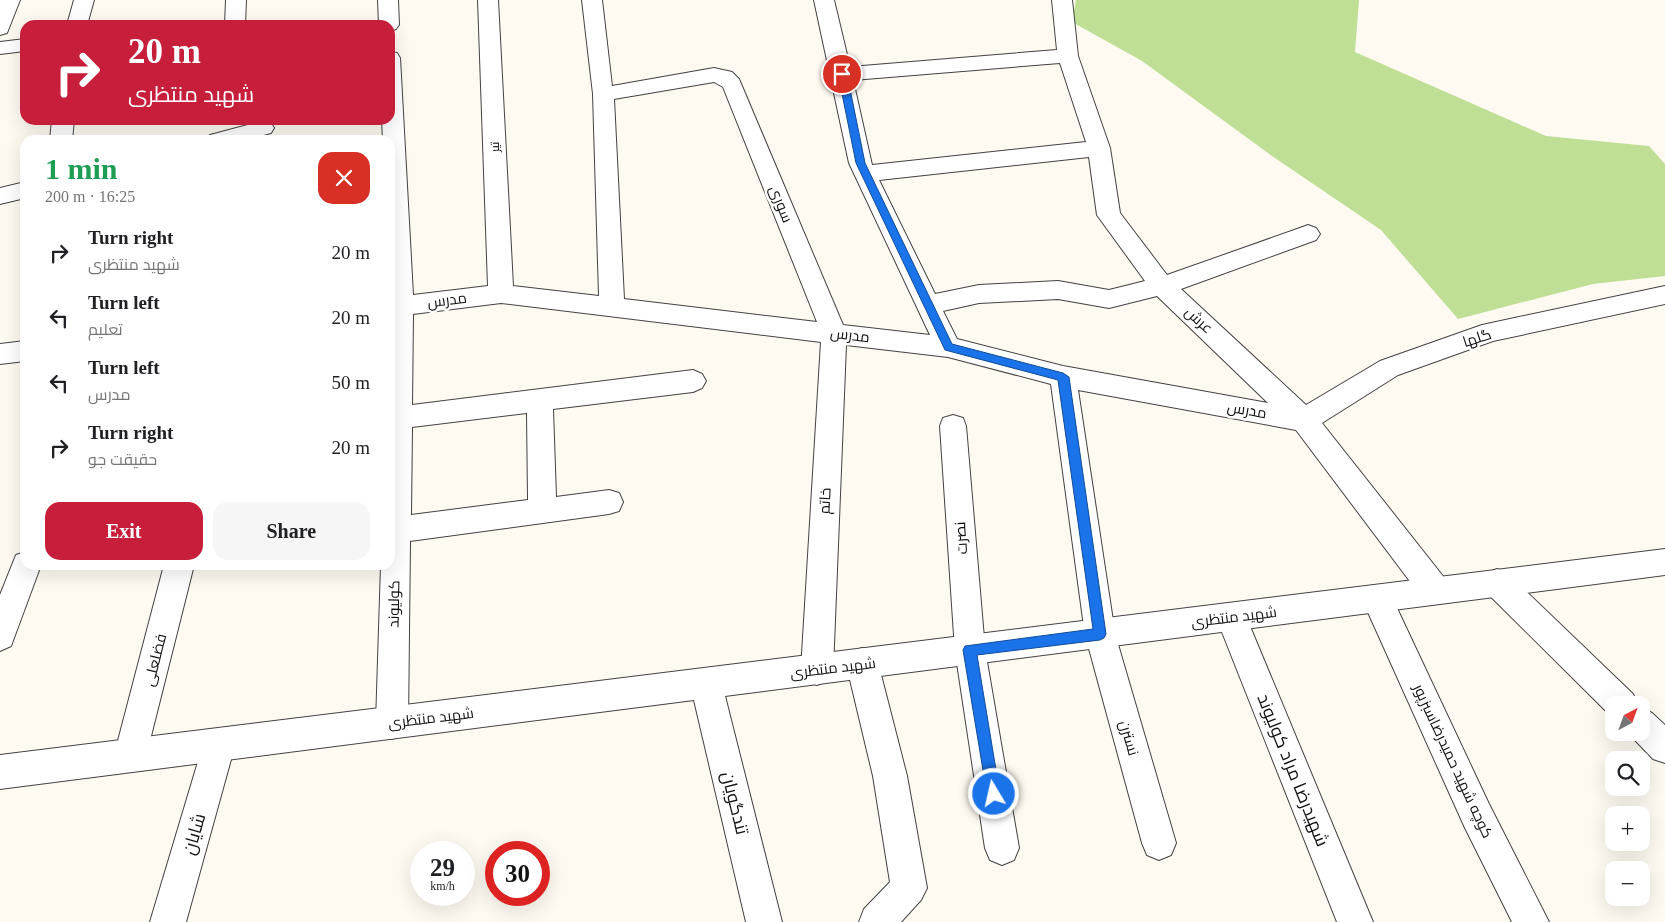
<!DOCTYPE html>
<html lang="en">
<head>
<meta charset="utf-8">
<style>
	body { margin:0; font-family:"Times New Roman",Cairo,serif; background:#f6f6f6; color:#202124; height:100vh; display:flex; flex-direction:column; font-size:19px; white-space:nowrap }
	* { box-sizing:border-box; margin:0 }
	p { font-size:16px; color:#757577 }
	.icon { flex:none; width:28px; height:28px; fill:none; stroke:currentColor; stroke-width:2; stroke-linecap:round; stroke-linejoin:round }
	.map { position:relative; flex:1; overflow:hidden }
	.details { position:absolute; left:20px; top:135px; width:375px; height:435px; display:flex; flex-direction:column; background:#fff; border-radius:15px; box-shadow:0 5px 20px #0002 }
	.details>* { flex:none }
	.banner { position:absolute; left:20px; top:20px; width:375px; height:105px; border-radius:15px; box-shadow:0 5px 20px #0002; background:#c71f3b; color:#fff; overflow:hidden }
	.needle { width:32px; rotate:41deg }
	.fabs { position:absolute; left:1605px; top:696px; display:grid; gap:10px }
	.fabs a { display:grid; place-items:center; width:45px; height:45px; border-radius:10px; background:#fff; box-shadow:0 5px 20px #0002; font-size:25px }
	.speed { position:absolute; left:410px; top:841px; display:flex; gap:10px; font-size:25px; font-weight:700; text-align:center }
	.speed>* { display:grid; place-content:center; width:65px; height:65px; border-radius:50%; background:#fff; box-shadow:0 5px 20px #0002; line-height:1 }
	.speed small { font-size:12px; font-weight:400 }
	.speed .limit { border:8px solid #d22; background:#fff; color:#111 }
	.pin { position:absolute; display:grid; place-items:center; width:42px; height:42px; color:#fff; margin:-21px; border:2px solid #fff; border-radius:50%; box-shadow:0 1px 5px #0007 }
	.me { position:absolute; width:55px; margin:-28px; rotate:351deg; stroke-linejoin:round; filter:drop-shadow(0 0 4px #0008) }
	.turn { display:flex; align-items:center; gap:18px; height:105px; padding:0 25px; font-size:22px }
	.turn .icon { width:65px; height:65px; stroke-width:2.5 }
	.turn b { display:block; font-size:35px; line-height:42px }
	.round { display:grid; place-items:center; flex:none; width:52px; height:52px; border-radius:15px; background:#f6f6f6 }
	.headline { display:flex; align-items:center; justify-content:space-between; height:85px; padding:0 25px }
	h1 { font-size:30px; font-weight:700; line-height:38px; color:#1e9e55 }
	.button { display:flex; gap:10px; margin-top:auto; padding:10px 25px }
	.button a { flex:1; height:58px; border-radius:15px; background:#c71f3b; color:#fff; font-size:20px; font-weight:700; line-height:58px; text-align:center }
	.button a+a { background:#f6f6f6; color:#202124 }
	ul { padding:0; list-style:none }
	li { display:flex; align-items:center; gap:15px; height:65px; padding:0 25px }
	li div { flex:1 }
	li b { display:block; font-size:19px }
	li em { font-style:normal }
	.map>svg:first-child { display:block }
	.forest { fill:#bfde96 }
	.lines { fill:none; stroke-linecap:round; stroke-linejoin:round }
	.minor-casing { stroke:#424242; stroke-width:2 }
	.tertiary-casing { stroke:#424242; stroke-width:2 }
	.minor { fill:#fff; fill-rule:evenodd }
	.tertiary { fill:#fff; fill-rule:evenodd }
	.route { fill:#1a73e8; stroke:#114b97 }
	.labels { text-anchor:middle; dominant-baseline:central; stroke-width:5; stroke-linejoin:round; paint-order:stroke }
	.far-street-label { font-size:12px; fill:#0f0f0f; stroke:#fff }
	.street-label { font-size:15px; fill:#0f0f0f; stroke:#fff }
	.near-street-label { font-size:18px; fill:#0f0f0f; stroke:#fff }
</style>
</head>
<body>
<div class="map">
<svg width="1665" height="922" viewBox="0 0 1665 922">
	<rect width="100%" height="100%" fill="#fffaf1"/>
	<path class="forest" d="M 1076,0 L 1359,0 L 1355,52 L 1546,136 L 1649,146 L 1665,164 L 1665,276 L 1593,284 L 1458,319 L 1381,230 L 1272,156 L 1142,61 L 1072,22 Z"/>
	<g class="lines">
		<defs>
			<path id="minor" d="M 0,0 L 20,0 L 7,33 L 0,35 Z
				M 74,0 L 94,0 L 87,25 L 67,25 Z
				M 226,0 L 246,0 L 245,25 L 225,25 Z
				M 378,0 L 398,0 L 399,25 L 396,29 L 390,31 L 390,25 L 379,25 Z
				M 478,0 L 498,0 L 513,286 L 599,296 L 593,94 L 582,0 L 602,0 L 612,86 L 714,68 L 732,72 L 739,79 L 843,325 L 930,335 L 849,163 L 814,0 L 834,0 L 850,67 L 1057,50 L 1052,0 L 1072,0 L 1078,56 L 1110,148 L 1120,213 L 1167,275 L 1300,228 L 1308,225 L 1316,228 L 1320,234 L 1316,240 L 1181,289 L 1306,405 L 1380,361 L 1482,325 L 1665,286 L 1665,304 L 1493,341 L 1398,375 L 1322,423 L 1446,580 L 1450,590 L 1446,600 L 1435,604 L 1424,600 L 1296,430 L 1078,390 L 1115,634 L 1176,843 L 1171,855 L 1159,860 L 1147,855 L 1142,843 L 1085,634 L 1051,384 L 948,357 L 846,345 L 833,670 L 828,681 L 817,685 L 806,681 L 801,670 L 821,342 L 501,303 L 413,314 L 412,405 L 693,370 L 702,374 L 706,381 L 702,388 L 693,392 L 553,409 L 556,497 L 609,490 L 619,493 L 623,502 L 619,511 L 609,514 L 410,541 L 408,723 L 403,734 L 392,739 L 381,734 L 376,723 L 381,565 L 390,565 L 390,140 L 383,140 L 382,120 L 390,120 L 390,52 L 397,53 L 400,58 L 413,295 L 488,286 ZM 1060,63 L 1086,142 L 872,165 L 853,80 ZM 714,82 L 723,87 L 817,322 L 624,299 L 614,99 ZM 1089,157 L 1097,215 L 1145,281 L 1109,290 L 1058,281 L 979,285 L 935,294 L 879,180 ZM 1157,296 L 1268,403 L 1063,366 L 957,339 L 943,311 L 979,303 L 1058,299 L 1109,308 ZM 527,413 L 528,500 L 411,515 L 412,427 Z
				M 25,39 L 25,51 L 0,54 L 0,42 Z
				M 52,120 L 74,120 L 72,140 L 50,140 Z
				M 263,121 L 271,123 L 274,128 L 271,133 L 245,140 L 207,140 L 210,135 Z
				M 25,182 L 25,198 L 0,204 L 0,188 Z
				M 25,341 L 25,361 L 0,364 L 0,344 Z
				M 953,415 L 963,418 L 966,426 L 985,650 L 1019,848 L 1014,860 L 1002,865 L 990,860 L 985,848 L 955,650 L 940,426 L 943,418 Z
				M 25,552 L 25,565 L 41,565 L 11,646 L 0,651 L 0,595 L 16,555 Z
				M 164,565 L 194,565 L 146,756 L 142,768 L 130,772 L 118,768 L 114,756 Z
				M 1497,569 L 1507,573 L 1633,694 L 1638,705 L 1614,705 L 1614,717 L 1611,716 L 1487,593 L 1482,583 L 1487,573 Z
				M 1377,585 L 1388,589 L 1489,804 L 1549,922 L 1512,922 L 1465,828 L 1362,599 L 1366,589 Z
				M 1231,603 L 1242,607 L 1373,922 L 1337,922 L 1216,617 L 1220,607 Z
				M 862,648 L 873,652 L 878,663 L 907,776 L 927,888 L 921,900 L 901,922 L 859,922 L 864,909 L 890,882 L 873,776 L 846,663 L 851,652 Z
				M 1641,708 L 1652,713 L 1665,725 L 1665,763 L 1653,759 L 1630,735 L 1628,732 L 1641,732 Z
				M 219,729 L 231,733 L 235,745 L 186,922 L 150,922 L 203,745 L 207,733 Z"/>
			<path id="tertiary" d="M 1665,549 L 1665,575 L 725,696 L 782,922 L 746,922 L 694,700 L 0,789 L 0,755 Z"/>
		</defs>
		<use href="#minor" class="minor-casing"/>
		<use href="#tertiary" class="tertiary-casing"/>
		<use href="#minor" class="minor"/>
		<use href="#tertiary" class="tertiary"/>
	</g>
	<path class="route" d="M 842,71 L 847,74 L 865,163 L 952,344 L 1063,373 L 1069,377 L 1106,634 L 1104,638 L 1100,640 L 977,655 L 1000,794 L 998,799 L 994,801 L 989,799 L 987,794 L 963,650 L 965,646 L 1093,629 L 1058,380 L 945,350 L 856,163 L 838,74 Z"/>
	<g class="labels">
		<g class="far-street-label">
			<text transform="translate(495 147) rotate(-93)">تیر</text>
		</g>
		<g class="street-label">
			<text transform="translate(781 204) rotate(68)">سوری</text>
			<text transform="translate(447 300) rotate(-7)">مدرس</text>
			<text transform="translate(1199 320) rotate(43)">عرش</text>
			<text transform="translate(850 335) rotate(7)">مدرس</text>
			<text transform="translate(1477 338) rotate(-18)">گلها</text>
			<text transform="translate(1247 410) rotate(10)">مدرس</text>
			<text transform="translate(825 501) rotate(-87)">خاتم</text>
			<text transform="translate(961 538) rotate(-94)">نصرت</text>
			<text transform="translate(394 604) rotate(-89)">کولیوند</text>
			<text transform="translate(1234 617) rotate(-7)">شهید منتظری</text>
			<text transform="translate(155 660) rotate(-76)">فضلعلی</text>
			<text transform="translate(833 668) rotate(-7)">شهید منتظری</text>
			<text transform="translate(431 718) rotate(-7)">شهید منتظری</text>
			<text transform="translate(1129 738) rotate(74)">نسترن</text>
			<text transform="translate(1453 761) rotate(65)">کوچه شهید حمیدرضاسبزپور</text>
		</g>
		<g class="near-street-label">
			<text transform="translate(1293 770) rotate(68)">شهیدرضا مراد کولیوند</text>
			<text transform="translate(735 803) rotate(76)">تندگویان</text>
			<text transform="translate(194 834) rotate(-74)">شایان</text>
		</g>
	</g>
</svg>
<div class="fabs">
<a><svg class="needle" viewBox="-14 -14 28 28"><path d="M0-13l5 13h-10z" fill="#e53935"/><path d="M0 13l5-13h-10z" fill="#757577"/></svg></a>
<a><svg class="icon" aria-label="search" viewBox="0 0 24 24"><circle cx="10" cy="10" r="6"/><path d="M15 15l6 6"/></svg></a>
<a>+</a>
<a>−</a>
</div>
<div class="speed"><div>29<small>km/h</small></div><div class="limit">30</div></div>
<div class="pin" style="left:842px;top:74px;background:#d93025"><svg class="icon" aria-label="arrive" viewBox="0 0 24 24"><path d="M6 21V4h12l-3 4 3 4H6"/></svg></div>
<svg class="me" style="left:994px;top:794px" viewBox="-20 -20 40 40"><circle r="17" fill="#1a73e8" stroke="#fff" stroke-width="3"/><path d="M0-11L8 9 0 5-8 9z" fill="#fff"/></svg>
<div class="banner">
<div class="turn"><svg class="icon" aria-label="right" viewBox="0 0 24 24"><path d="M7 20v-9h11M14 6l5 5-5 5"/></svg><div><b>20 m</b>شهید منتظری</div></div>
</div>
<section class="details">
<div class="headline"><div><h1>1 min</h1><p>200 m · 16:25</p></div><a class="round" style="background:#d93025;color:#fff"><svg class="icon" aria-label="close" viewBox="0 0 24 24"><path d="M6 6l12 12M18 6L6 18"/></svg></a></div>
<ul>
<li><svg class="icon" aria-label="right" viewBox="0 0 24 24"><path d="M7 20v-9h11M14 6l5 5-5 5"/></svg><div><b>Turn right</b><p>شهید منتظری</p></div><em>20 m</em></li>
<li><svg class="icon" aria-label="left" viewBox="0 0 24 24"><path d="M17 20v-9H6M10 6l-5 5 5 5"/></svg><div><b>Turn left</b><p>تعلیم</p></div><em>20 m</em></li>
<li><svg class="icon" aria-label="left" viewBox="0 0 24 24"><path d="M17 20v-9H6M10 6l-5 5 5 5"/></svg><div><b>Turn left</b><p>مدرس</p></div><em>50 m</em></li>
<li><svg class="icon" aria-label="right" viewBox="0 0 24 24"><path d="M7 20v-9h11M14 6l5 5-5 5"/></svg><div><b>Turn right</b><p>حقیقت جو</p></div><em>20 m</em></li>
</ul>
<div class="button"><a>Exit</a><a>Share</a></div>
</section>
</div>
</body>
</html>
